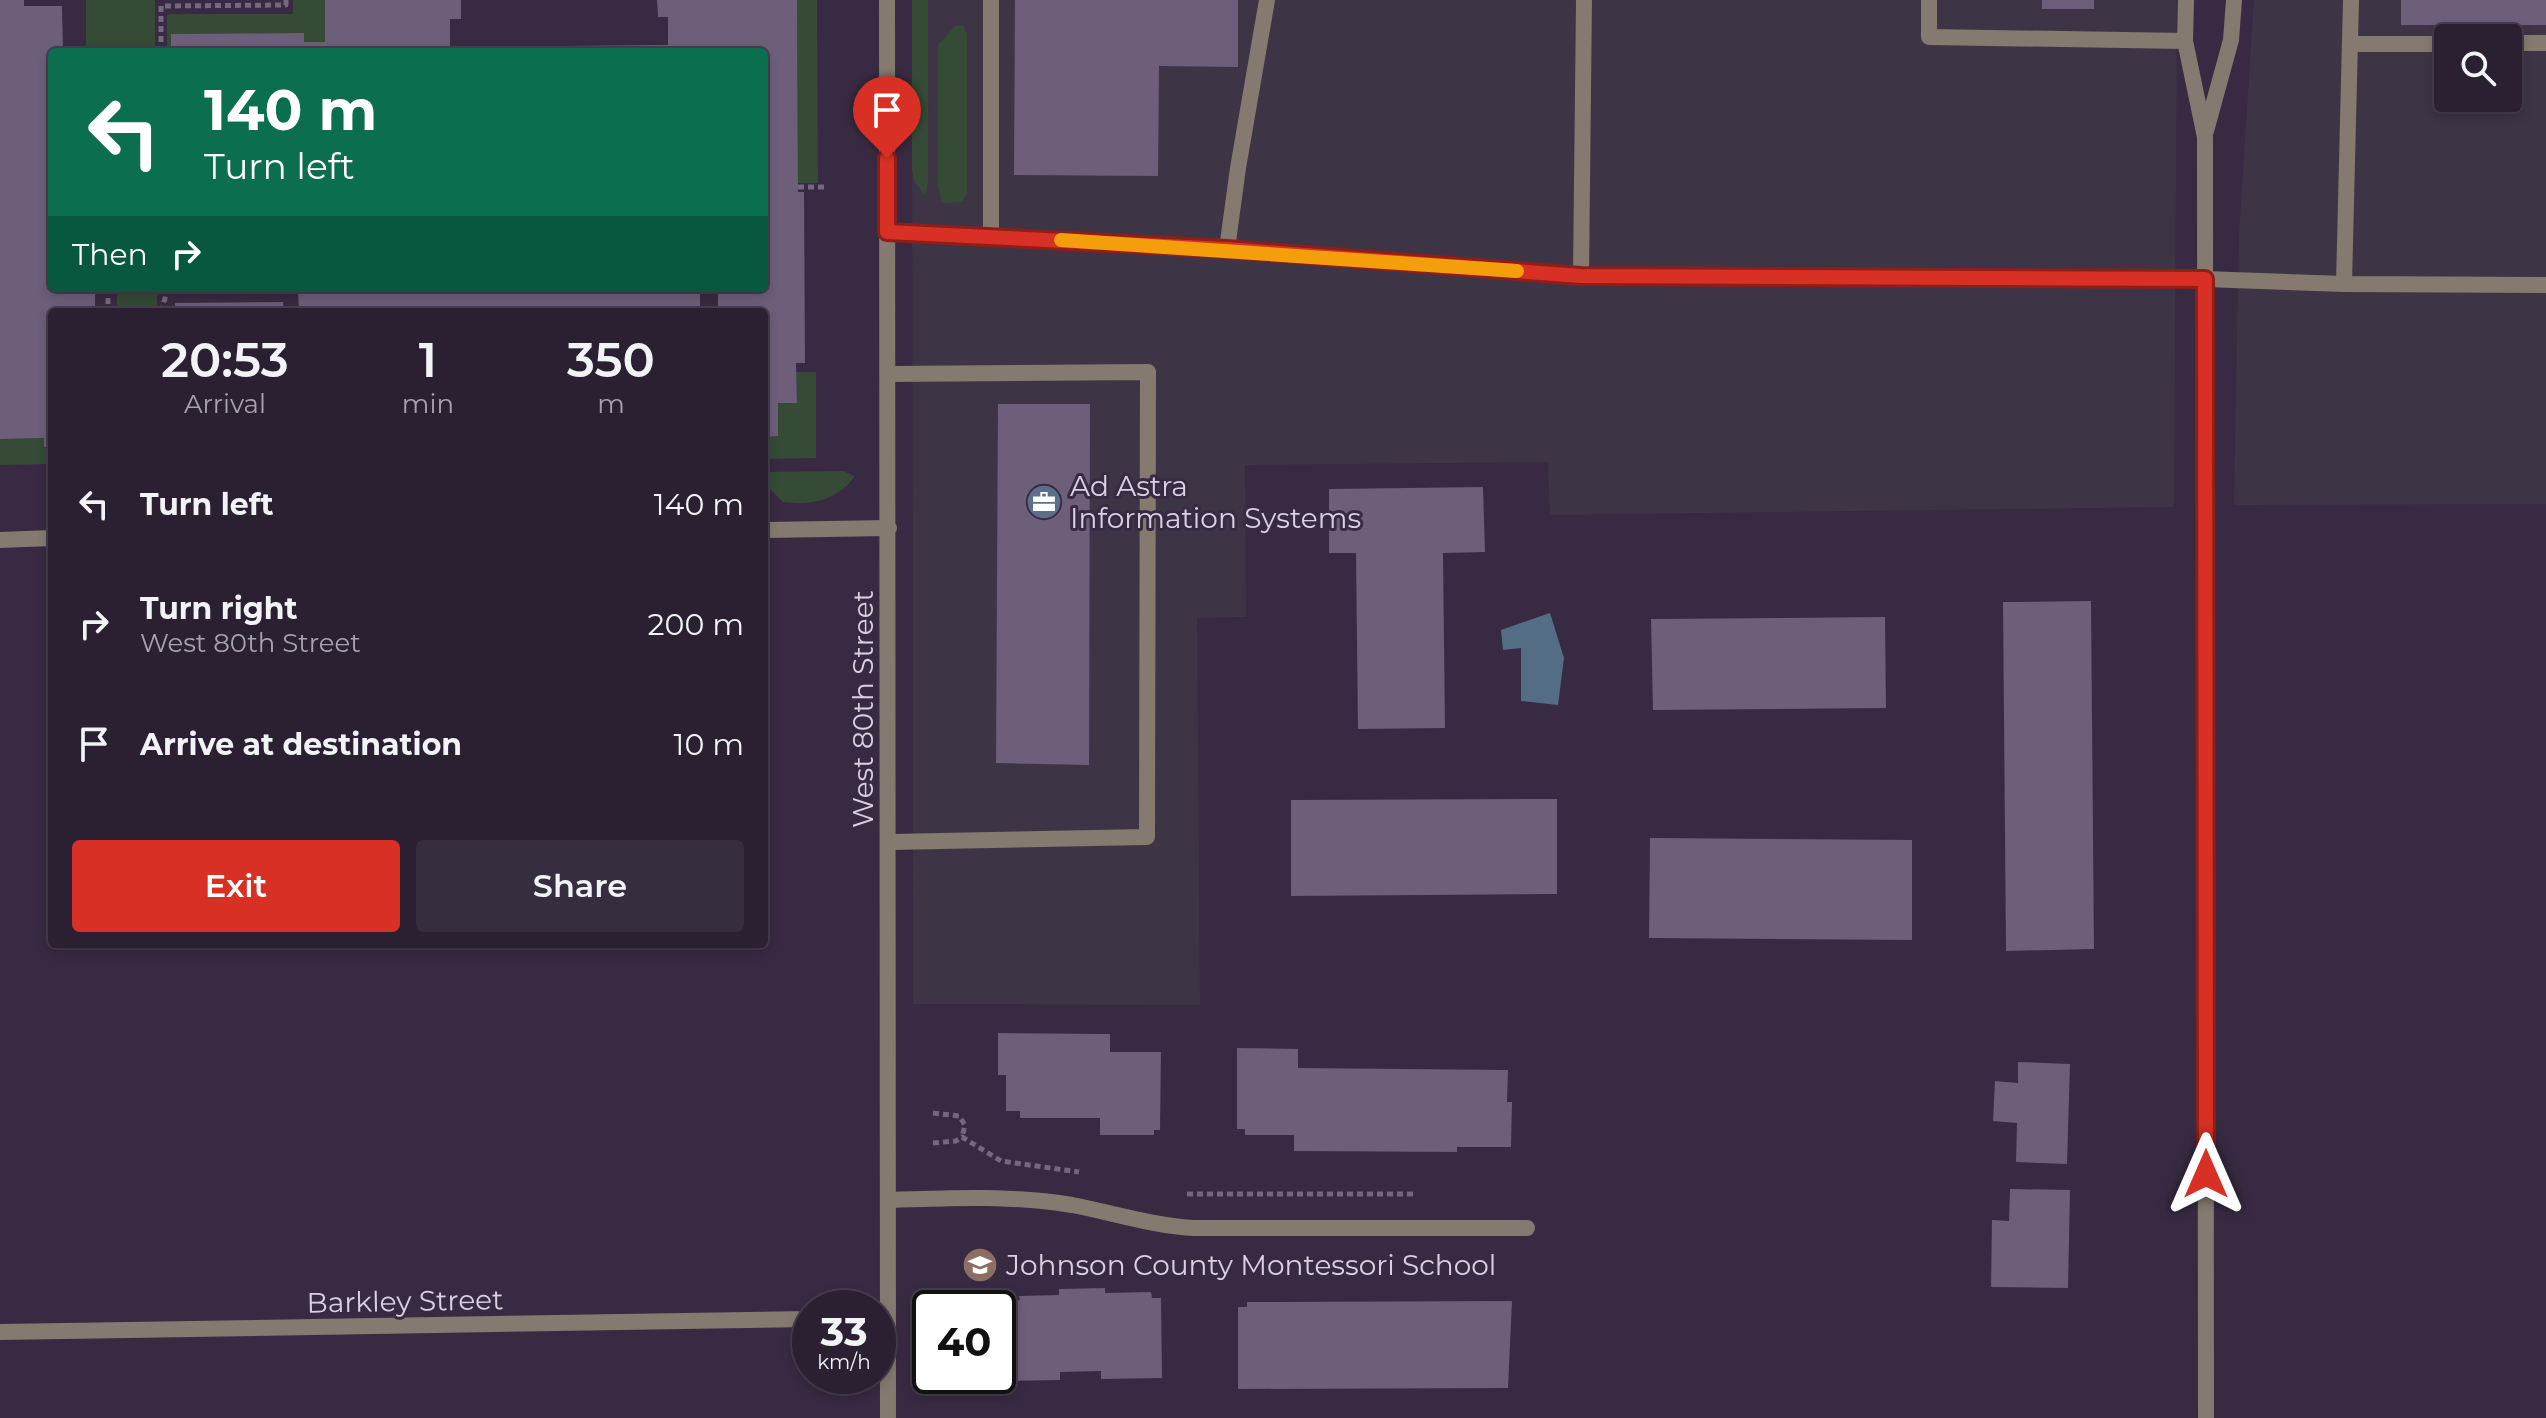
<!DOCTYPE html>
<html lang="en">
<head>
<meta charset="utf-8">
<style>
	body { margin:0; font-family:Montserrat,sans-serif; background:#362d3e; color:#f1f3f6; height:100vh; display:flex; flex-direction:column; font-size:30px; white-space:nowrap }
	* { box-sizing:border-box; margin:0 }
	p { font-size:26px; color:#a5a3ac }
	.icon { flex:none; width:44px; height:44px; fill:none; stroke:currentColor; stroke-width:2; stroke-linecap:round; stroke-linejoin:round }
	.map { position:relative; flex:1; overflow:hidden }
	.panel { position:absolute; left:48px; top:308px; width:720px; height:640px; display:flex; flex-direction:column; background:#2a2032; border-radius:8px; box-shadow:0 4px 12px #0003,0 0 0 2px #463e4d }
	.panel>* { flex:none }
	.banner { position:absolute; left:48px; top:48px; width:720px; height:244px; border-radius:8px; box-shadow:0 4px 12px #0003,0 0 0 2px #463e4d; background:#0b6e4f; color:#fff; overflow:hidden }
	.fabs { position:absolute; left:2434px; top:24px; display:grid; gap:16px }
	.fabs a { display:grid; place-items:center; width:88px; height:88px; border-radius:8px; background:#2a2032; box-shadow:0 4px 12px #0003,0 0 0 2px #463e4d; font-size:40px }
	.speed { position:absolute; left:792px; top:1290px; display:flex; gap:16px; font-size:40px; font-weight:700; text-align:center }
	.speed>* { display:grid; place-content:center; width:104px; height:104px; border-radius:50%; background:#2a2032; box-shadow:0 4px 12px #0003,0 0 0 2px #463e4d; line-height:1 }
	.speed small { font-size:20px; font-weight:400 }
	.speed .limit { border:4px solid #111; border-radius:12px; background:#fff; color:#111 }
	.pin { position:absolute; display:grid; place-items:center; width:68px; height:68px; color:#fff; margin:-82px -34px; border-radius:50% 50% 50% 0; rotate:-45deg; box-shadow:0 0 8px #0007 }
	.pin .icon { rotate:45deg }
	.me { position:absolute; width:88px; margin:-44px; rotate:0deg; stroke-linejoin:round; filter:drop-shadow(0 0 6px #0008) }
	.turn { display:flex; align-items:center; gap:28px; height:168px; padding:0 24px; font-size:36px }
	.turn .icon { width:104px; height:104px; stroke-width:2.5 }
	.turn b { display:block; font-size:56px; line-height:68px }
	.then { display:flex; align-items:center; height:76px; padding:0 24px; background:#0003; gap:16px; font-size:30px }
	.eta { display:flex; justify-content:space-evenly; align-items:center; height:136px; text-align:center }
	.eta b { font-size:48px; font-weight:600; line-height:56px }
	.cta { display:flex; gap:16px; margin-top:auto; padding:16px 24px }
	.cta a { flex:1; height:92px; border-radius:8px; background:#d93025; color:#fff; font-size:32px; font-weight:600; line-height:92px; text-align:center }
	.cta a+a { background:#362d3e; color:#f1f3f6 }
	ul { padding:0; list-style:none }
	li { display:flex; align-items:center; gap:24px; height:120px; padding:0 24px }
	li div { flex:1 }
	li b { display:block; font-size:30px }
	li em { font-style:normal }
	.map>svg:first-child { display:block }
	.commercial { fill:#3d3545; fill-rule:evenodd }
	.green { fill:#354b36 }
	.water { fill:#536e84 }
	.building { fill:#6d5e79 }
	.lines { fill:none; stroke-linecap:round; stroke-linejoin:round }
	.path { stroke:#74687d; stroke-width:5; stroke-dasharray:6 4; stroke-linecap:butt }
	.service { stroke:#857a6f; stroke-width:16 }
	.minor { stroke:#857a6f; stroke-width:16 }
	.tertiary { stroke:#857a6f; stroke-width:16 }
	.route-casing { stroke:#8d1f18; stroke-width:20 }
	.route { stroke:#d93025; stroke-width:14 }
	.slow { stroke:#f59e0b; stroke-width:14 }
	.labels { text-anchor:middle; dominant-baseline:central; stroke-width:6; stroke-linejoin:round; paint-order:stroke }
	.poi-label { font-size:28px; fill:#d9d0e0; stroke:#382a42; text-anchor:start }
	.street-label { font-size:28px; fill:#d9d0e0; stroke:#382a42 }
</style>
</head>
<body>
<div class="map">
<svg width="2546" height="1418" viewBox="0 0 2546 1418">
	<rect width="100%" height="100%" fill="#382a42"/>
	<path class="commercial" d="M 912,0 L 2177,0 L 2174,507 L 1550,515 L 1548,462 L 1245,465 L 1246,617 L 1197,618 L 1200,1005 L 913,1004 Z
		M 2254,0 L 2546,0 L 2546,504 L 2234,505 L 2239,234 ZM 2448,38 L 2508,38 L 2508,98 L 2448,98 Z"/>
	<path class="green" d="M 86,0 L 155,0 L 155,52 L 86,52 Z
		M 293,0 L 325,0 L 325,42 L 304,42 L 304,33 L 172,34 L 171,52 L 167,52 L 167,14 L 293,14 Z
		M 797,0 L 817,0 L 818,183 L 798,183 Z
		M 912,0 L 928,0 L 928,182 L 925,195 L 915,183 L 912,170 Z
		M 963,25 L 967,34 L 967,194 L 962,202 L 942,203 L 938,187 L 938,45 L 955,26 Z
		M 117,288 L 162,288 L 157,297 L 157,312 L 117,312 Z
		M 796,372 L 816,372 L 816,458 L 764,459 L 764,437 L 778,436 L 778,403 L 797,402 Z
		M 44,438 L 44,447 L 52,447 L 52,464 L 0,465 L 0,439 Z
		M 843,471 L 855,476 C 838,500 811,506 783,502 L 764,483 L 764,472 Z"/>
	<path class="water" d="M 1550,613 L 1564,658 L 1558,705 L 1521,701 L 1521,648 L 1503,650 L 1501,630 Z"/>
	<path class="building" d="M 0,0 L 24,0 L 24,6 L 62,6 L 63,52 L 52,52 L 52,288 L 95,288 L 95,312 L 52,312 L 52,447 L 44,447 L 44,438 L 0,439 Z
		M 325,0 L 461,0 L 461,19 L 450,19 L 450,47 L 668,45 L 668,17 L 658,17 L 657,0 L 797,0 L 798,192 L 804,192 L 805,363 L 796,363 L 797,403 L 778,403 L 778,436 L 764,437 L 764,312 L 718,312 L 718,288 L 764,288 L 764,52 L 171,52 L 171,34 L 304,33 L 304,42 L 325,42 Z
		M 1015,0 L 1238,0 L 1238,67 L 1159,66 L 1158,176 L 1014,175 Z
		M 2042,0 L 2094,0 L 2094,9 L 2042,9 Z
		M 2401,0 L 2546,0 L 2546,25 L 2401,25 Z
		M 298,288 L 700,288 L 700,312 L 299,312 Z
		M 283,302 L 283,312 L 175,312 L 175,303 Z
		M 998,404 L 1090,404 L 1089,765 L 996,763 Z
		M 1483,487 L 1485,552 L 1443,553 L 1445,728 L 1358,729 L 1356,553 L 1329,553 L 1329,489 Z
		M 2091,601 L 2094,949 L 2006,951 L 2003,602 Z
		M 1885,617 L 1886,708 L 1653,710 L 1651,619 Z
		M 1557,799 L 1557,894 L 1291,896 L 1291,800 Z
		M 1650,838 L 1912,840 L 1912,940 L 1649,938 Z
		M 998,1033 L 1110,1034 L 1110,1052 L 1161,1052 L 1160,1130 L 1154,1130 L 1154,1135 L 1100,1135 L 1100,1118 L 1020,1118 L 1020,1111 L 1006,1111 L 1006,1075 L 998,1075 Z
		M 1237,1048 L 1298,1049 L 1298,1068 L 1508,1070 L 1507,1102 L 1512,1102 L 1511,1147 L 1457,1147 L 1457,1152 L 1294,1151 L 1294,1135 L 1245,1135 L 1245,1129 L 1237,1129 Z
		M 2018,1062 L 2070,1064 L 2067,1164 L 2016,1162 L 2017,1123 L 1993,1121 L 1995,1081 L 2018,1083 Z
		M 2010,1189 L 2070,1190 L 2068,1288 L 1991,1287 L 1992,1220 L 2009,1221 Z
		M 1105,1288 L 1105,1293 L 1151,1292 L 1152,1298 L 1161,1298 L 1162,1378 L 1101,1379 L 1101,1371 L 1060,1372 L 1060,1380 L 996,1381 L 998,1327 L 1004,1327 L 1004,1301 L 1020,1300 L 1019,1296 L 1059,1295 L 1059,1289 Z
		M 1512,1301 L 1508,1388 L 1238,1389 L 1238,1307 L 1247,1307 L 1247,1302 Z"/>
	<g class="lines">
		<path class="path" d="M 161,52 L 161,6 L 286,5 L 286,0
			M 798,187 L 824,187
			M 108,288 L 108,312
			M 161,312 L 168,288
			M 933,1113 L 959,1116 L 965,1125 L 962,1137
			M 933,1143 L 956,1141 L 962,1137 L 1001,1161 L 1079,1172
			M 1187,1194 L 1413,1194"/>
		<path class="service" d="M 1929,0 L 1929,37 L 2185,41
			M 2508,43 L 2546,43
			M 2350,44 L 2448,44
			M 887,232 L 1227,249 L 1581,276 L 2205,279 L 2344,284 L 2351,0
			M 991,235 L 991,0
			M 1227,249 L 1238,168 L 1267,0
			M 1581,276 L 1584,0
			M 2344,284 L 2546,285
			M 888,374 L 1148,372 L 1147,837 L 889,842
			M 888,1200 C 949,1198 1012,1195 1072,1205 C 1114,1213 1150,1225 1193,1228 L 1527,1228"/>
		<path class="minor" d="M 887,0 L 888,1418
			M 764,530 L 889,528
			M 0,540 L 52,538
			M 0,1332 L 810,1319"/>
		<path class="tertiary" d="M 2186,0 L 2185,41 L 2205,137 L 2206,1418
			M 2206,131 L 2231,40 L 2234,0"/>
	</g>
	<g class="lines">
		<defs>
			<path id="route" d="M 887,158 L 887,232 L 1227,249 L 1581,276 L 2205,279 L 2206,1174"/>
		</defs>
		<use href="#route" class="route-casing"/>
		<use href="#route" class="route"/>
		<path class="slow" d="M 1061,240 L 1517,271"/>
	</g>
	<defs>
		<symbol id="office-disc" viewBox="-11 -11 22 22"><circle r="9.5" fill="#5c6f8a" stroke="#382a42"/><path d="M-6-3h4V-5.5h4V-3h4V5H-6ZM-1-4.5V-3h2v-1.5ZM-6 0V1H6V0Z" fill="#fff"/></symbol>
		<symbol id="school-disc" viewBox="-11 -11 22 22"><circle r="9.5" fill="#8d6e63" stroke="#382a42"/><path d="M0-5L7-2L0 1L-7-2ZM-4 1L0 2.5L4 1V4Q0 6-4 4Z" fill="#fff"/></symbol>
	</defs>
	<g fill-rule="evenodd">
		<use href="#office-disc" x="1024" y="482" width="40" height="40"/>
		<use href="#school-disc" x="960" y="1245" width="40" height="40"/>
	</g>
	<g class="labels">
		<g class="poi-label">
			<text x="1070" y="486">Ad Astra<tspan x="1070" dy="32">Information Systems</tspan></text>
			<text x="1006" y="1265">Johnson County Montessori School</text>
		</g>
		<g class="street-label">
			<text transform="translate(863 709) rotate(-90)">West 80th Street</text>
			<text transform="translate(405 1301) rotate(-1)">Barkley Street</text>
		</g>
	</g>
</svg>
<div class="fabs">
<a><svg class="icon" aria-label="search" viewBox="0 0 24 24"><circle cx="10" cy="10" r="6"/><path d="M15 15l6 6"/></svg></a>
</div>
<div class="speed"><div>33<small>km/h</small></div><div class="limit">40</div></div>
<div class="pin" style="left:887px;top:158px;background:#d93025"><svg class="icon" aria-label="arrive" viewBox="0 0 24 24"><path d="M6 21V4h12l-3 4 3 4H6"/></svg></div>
<svg class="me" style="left:2206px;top:1174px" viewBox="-20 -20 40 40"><path d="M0-17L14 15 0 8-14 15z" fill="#d93025" stroke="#fff" stroke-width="4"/></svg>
<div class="banner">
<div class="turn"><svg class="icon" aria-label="left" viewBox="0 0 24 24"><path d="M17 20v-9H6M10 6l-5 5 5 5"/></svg><div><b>140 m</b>Turn left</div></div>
<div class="then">Then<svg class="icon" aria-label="right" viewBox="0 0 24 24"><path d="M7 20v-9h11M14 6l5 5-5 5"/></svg></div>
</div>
<section class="panel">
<div class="eta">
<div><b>20:53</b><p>Arrival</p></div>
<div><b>1</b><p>min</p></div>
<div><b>350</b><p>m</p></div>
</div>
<ul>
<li><svg class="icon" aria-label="left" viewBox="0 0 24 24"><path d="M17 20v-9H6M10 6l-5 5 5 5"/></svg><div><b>Turn left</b></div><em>140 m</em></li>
<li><svg class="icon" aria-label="right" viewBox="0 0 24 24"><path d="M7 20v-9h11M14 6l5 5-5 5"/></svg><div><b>Turn right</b><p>West 80th Street</p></div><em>200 m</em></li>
<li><svg class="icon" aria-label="arrive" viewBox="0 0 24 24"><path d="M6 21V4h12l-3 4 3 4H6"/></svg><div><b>Arrive at destination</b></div><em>10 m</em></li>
</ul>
<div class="cta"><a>Exit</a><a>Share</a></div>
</section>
</div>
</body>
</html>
